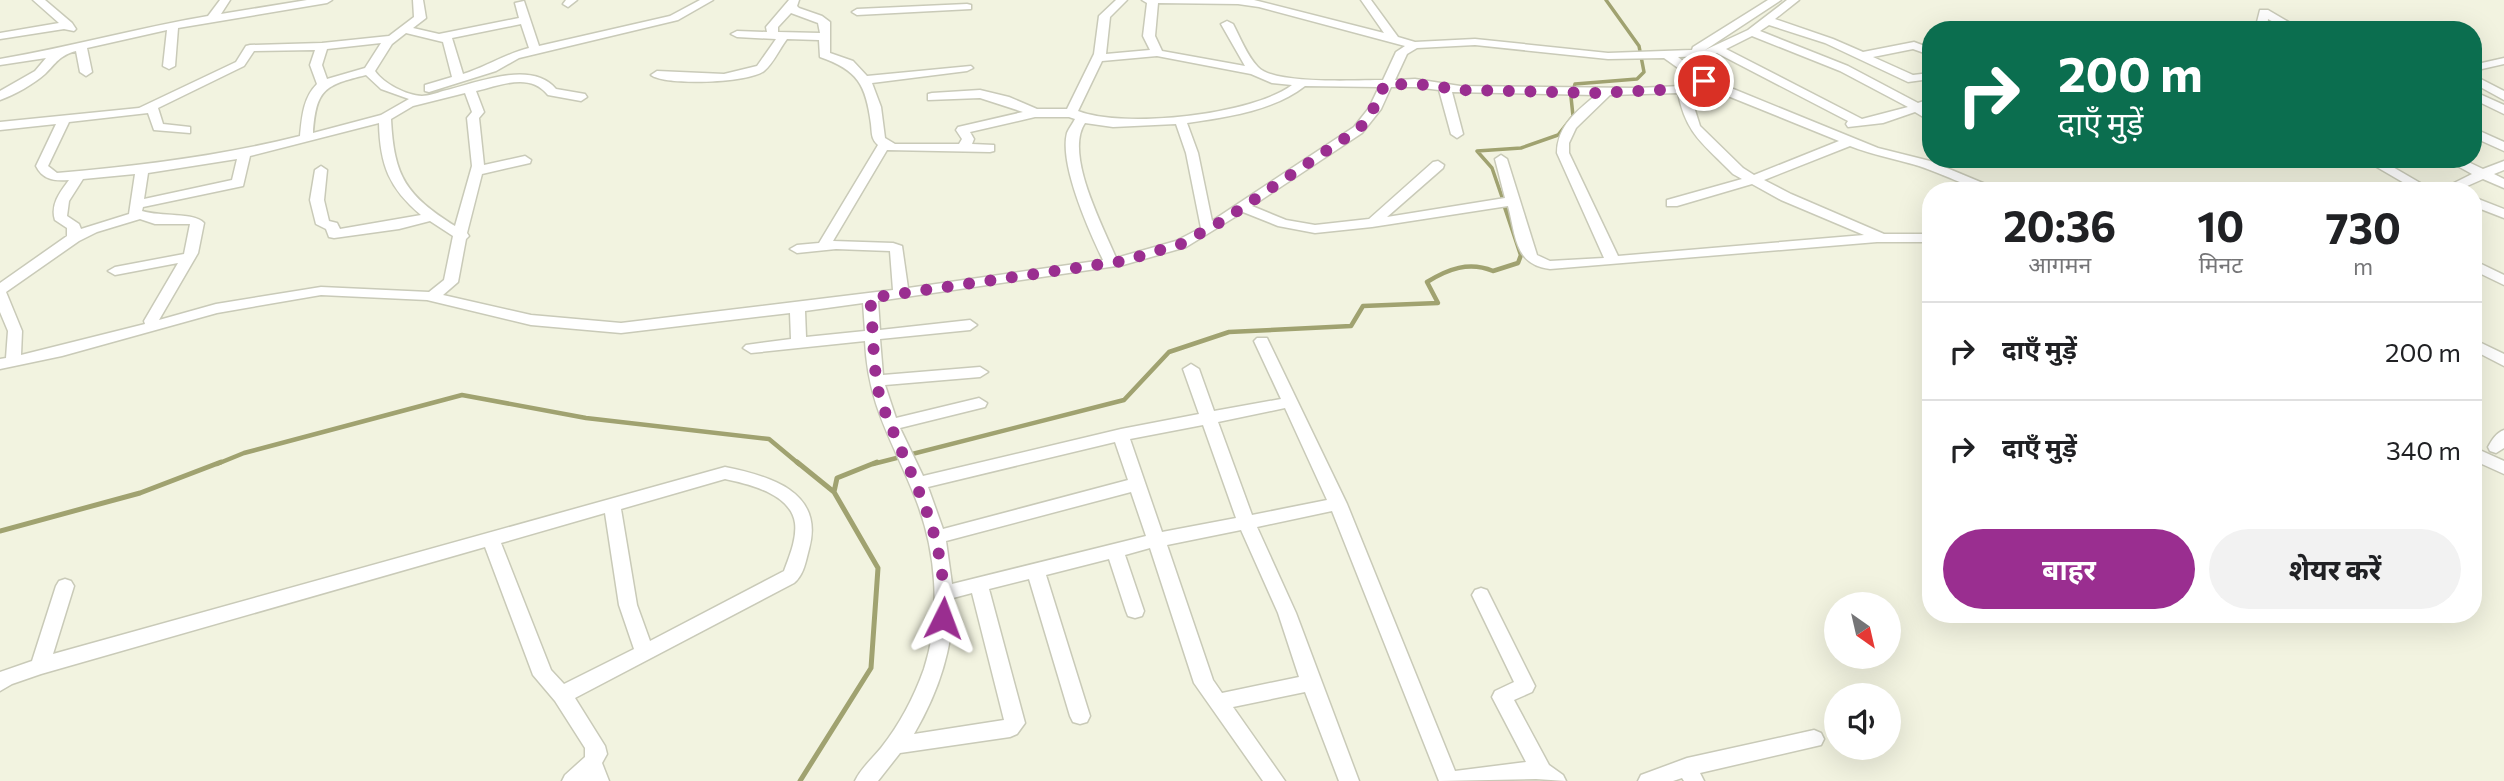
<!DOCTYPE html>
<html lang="hi">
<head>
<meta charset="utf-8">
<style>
	body { margin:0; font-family:Commissioner,"Noto Sans Devanagari",sans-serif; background:#f2f2f2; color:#202124; height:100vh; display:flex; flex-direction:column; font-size:26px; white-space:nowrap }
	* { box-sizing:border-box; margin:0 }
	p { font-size:23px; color:#757577 }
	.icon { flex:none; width:38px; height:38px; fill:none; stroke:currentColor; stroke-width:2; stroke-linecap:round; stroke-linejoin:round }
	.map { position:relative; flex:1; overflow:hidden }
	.drawer { position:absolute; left:1922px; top:182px; width:560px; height:441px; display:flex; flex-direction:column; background:#fff; border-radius:28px; box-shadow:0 7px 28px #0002 }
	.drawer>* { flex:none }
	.banner { position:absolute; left:1922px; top:21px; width:560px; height:147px; border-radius:28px; box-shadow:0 7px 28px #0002; background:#0b6e4f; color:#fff; overflow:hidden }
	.needle { width:46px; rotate:146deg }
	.tools { position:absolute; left:1824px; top:592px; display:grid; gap:14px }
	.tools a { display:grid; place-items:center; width:77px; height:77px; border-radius:50%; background:#fff; box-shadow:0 7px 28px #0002; font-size:35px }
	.pin { position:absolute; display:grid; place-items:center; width:60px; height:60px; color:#fff; margin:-30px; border:4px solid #fff; border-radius:50%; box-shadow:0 2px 7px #0007 }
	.me { position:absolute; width:77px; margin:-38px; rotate:3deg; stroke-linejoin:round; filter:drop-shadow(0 0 5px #0008) }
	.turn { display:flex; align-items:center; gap:24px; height:147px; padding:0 21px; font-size:32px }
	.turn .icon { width:91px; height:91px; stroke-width:2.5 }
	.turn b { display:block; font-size:49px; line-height:60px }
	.eta { display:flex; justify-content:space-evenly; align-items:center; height:119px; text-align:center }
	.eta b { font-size:42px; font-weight:700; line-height:49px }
	.action { display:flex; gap:14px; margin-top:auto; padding:14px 21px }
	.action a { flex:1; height:80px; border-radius:42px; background:#9a2e90; color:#fff; font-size:28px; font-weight:700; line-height:80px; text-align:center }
	.action a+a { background:#f2f2f2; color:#202124 }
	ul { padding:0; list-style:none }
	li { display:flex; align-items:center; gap:21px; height:98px; padding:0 21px; border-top:2px solid #e0e0e0 }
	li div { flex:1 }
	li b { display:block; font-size:26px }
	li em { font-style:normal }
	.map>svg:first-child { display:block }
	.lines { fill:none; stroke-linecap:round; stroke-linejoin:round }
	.stream-far2 { stroke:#a0a270; stroke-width:3.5 }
	.stream-far1 { stroke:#a0a270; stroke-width:4.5 }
	.stream { stroke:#a0a270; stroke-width:5 }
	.minor-casing { stroke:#c9cab8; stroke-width:3 }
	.minor { fill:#fff; fill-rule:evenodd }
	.route { stroke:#9a2e90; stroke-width:12; stroke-dasharray:0 21.6 }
</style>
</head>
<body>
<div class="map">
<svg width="2504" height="781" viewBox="0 0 2504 781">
	<rect width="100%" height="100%" fill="#f2f3e0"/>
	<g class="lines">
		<path class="stream-far2" d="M 1502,197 L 1492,168 L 1477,151 L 1521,148 L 1558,135 L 1573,116 L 1571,97 L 1575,84 L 1637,79 L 1644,72 L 1639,46 L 1606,0"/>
		<path class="stream-far1" d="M 217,464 L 244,453 L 462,395 L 586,418 L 769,439 L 799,464
			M 873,464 L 1124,400 L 1169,352 L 1229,332 L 1351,326 L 1363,306 L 1438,303 L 1427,282 C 1448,269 1469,261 1493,271 L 1518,263 L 1521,255 L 1505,207"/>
		<path class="stream" d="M 797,462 L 834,492 L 878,568 L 871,668 L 800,781
			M 834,492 L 837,478 L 877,462
			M 0,531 L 140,493 L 221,462"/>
		<defs>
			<path id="minor" d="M 33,0 L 45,0 L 72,23 L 76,29 L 74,31 L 64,29 L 0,39 L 0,33 L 59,23 Z
				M 220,0 L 230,0 L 221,14 L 307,0 L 332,0 L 327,3 L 178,28 L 175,66 L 169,69 L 163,66 L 167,30 L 87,48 L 92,72 L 86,76 L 80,72 L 76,51 C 60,55 56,63 45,74 C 34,84 14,95 0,100 L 0,91 L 35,71 L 46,58 L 0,65 L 0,59 C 70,47 138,28 208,16 Z
				M 413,0 L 423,0 L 426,18 L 413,28 L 439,34 L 519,18 L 515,3 L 524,1 L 539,46 L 670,16 L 700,0 L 713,0 L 678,20 L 519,58 L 496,71 L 429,92 L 425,91 L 425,85 L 452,77 L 443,42 L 406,33 L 392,44 L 375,71 C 384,84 406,95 422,96 C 428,96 437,93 443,91 C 475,84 531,59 556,89 L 585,94 L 587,97 L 581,101 L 548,95 C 530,72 501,85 476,91 L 484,112 L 479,118 L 484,165 L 525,156 L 531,160 L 530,163 L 482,174 L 467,233 L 469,236 L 466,239 L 458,282 L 443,295 L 531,315 L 621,323 L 893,290 L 890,251 L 836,249 L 797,253 L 790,249 L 797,245 L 819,243 L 878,145 C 871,139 872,133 871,124 C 866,85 858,70 820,57 L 819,40 L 787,39 C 780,48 773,64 764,71 C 749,83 665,86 651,75 L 657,71 L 724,74 L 757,66 L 776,39 L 737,37 L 731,34 L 737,31 L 767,32 L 766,27 L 789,0 L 799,0 L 797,6 L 799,8 L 822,16 L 830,22 L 830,53 L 853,61 L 867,76 L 971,66 L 973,68 L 967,71 L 872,83 L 881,107 L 885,138 L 895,144 L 959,144 L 962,139 L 956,130 L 958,127 L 1023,112 L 980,98 L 928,100 L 928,94 L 932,93 L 980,90 L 1009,97 L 1037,109 L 1067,109 L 1094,54 L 1099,16 L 1116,0 L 1127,0 L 1110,17 L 1106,54 L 1150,50 L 1143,36 L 1147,3 L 1142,0 L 1254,0 L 1384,33 L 1361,0 L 1371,0 L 1398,37 L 1415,42 L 1475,39 L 1608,53 L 1692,50 L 1693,47 L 1768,0 L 1781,0 L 1705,50 L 1748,30 L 1787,0 L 1799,0 L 1775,19 L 1833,39 L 1863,52 L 1914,42 L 1930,48 L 1930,55 L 1913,49 L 1873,57 L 1913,75 L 1930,73 L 1930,79 L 1908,82 L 1825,43 L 1769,25 L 1760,31 L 1848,66 L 1918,103 L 1930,99 L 1930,107 L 1926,108 L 1930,111 L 1930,121 L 1915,112 L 1883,123 L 1848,127 L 1846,124 L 1848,121 L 1717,53 L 1707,56 L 1678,57 L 1698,73 L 1726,86 L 1878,148 L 1930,161 L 2002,191 C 1972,191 1947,175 1919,166 C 1896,159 1873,155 1850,146 L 1764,180 L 1791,194 L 1884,234 L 1930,234 L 1930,242 L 1877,242 L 1550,269 C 1514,265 1516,235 1508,206 L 1372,227 L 1315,233 L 1278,226 L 1243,212 L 1186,247 L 1123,265 L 878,301 L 880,330 L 970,320 L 977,325 L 970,330 L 880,339 L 883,375 L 980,367 L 988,372 L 980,377 L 885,385 L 896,418 L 979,398 L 987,403 L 985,407 L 900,428 L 923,476 L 1121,429 L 1199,414 L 1183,369 L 1191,364 L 1199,369 L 1214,411 L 1281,399 L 1254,341 L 1257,338 L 1267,338 L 1347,504 L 1455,771 L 1526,762 L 1492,697 L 1495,691 L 1514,682 L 1472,595 L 1475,590 L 1481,588 L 1487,590 L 1535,686 L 1532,692 L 1514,700 L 1549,765 L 1563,775 L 1566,781 L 1536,779 L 1439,781 L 1332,511 L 1257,527 L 1296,613 L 1359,781 L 1339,781 L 1305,692 L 1233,707 L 1285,781 L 1263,781 L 1194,683 L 1150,548 L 1125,555 L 1144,611 L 1142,616 L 1135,618 L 1128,616 L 1126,611 L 1109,559 L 1046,575 L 1090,716 L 1087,722 L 1080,724 L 1073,722 L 1070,716 L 1029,579 L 989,589 L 1025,723 L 1017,734 L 1010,737 L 900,753 L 878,781 L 855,781 C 861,768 872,759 881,748 C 900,724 914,697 924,669 C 942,614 936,549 915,497 C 892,439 868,406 865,341 L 751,353 L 743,348 L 746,345 L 791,339 L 790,313 L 621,333 L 531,325 L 427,300 L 321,295 L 217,313 L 62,356 L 0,369 L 0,359 L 6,358 L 8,331 L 0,312 L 0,283 L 67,236 L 67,228 L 55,220 C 50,205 60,192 69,180 C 54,181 43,180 36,166 L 56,124 L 0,130 L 0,122 L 139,108 L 236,62 L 246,46 L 250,45 L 322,43 L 389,36 L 414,17 ZM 1158,3 L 1238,4 L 1259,7 L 1405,46 L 1396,52 L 1383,80 C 1358,80 1274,85 1258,67 C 1247,56 1240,37 1233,24 L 1227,21 L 1221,24 L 1245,66 L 1162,51 L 1155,36 ZM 791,13 L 818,23 L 820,33 L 778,32 L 778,27 ZM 521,24 L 529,48 C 505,54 486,67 463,74 L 452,38 ZM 1752,36 L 1840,71 L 1908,107 L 1862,119 L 1726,49 ZM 381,43 L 365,68 L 327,79 L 322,65 L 327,49 ZM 1475,45 L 1608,59 L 1664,58 L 1695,80 L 1681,86 L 1638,88 L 1460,86 L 1415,79 L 1395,80 L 1407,54 L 1417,48 ZM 315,50 L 310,65 L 317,84 C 303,98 302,117 300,136 C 220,156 139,166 57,173 L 48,166 L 69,122 L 148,113 L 154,130 L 190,133 L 190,127 L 163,124 L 158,108 L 244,66 L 254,51 ZM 1157,56 L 1251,74 L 1272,83 L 1292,85 C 1252,115 1124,129 1078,111 L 1102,61 ZM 366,75 L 381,89 L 409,99 L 381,115 L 313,133 C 316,89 325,85 366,75 ZM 1705,85 L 1718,92 L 1839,141 L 1754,175 L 1743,168 L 1700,126 L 1689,91 ZM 1305,86 L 1379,87 L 1369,108 L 1354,127 L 1212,221 L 1198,153 L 1187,123 C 1227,117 1273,111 1305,86 ZM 1391,87 L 1415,87 L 1439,90 L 1451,134 L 1457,138 L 1463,134 L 1452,92 L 1596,95 C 1577,111 1557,126 1557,153 L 1604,258 L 1550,261 L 1537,255 L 1507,159 L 1501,155 L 1495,159 L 1505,198 L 1387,217 L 1443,168 L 1444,165 L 1438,161 L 1433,162 L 1369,219 L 1315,225 L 1286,220 L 1252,206 L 1362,133 L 1381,109 ZM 465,93 L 472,112 L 467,118 L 472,166 L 455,226 C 406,195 394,177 391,119 L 413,106 ZM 1678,93 C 1686,135 1705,145 1733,174 L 1742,179 L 1667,200 L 1667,206 L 1677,206 L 1752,184 L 1781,200 L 1864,235 L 1618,256 L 1569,153 L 1569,143 L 1576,128 L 1610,95 ZM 1035,117 L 1069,117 L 1075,119 C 1073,123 1069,128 1067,133 C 1059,164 1089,231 1103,260 L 908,288 L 902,246 L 893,243 L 833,241 L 887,150 L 990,152 L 994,151 L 994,145 L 972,144 L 974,139 L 970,132 ZM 379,123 C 380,165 389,188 421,215 L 340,229 L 337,223 L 329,221 L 324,200 L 327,170 L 321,166 L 315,170 L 310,200 L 316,224 L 326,229 L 329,237 L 334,238 L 399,229 L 430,221 L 453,236 L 444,280 L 429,292 L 321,287 L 216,304 L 159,320 L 198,253 L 204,223 C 194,212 161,217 142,211 L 143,207 L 243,186 L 250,156 ZM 1085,123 L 1113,127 L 1176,124 L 1186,153 L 1201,228 L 1176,241 L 1116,258 C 1103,226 1064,154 1085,123 ZM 237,159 L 232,180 L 144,199 L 148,173 ZM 135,174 L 129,214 L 81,229 L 79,224 L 67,216 L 69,201 L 83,179 ZM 140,219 L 155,224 L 190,224 L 184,254 L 115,267 L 108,271 L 115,275 L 178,263 L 144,321 L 145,324 L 21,355 L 22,331 L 6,292 L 79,241 L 97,232 ZM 863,303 L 865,331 L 806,337 L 805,311 ZM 1285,408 L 1327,500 L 1252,515 L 1218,422 ZM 1203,425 L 1236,518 L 1162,532 L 1130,439 ZM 1115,442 L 1128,480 L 943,529 L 928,487 ZM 1131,492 L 1146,536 L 952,584 L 946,541 ZM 1241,530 L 1278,613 L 1299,677 L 1222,693 L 1213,680 L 1167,545 ZM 972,593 L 1004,720 L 914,734 C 938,693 954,647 953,598 Z
				M 566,0 L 577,0 L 568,7 L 563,4 Z
				M 967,4 L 971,5 L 971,9 L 857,15 L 852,12 L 857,9 Z
				M 2260,10 L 2268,10 L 2302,30 L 2288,30 L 2268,19 L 2267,30 L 2255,30 Z
				M 2504,58 L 2504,64 L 2473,71 L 2473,65 Z
				M 2473,75 L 2504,91 L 2504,100 L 2473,83 Z
				M 2473,91 L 2504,105 L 2504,114 L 2473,99 Z
				M 2473,128 L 2504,142 L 2504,151 L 2473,137 Z
				M 2363,159 L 2379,159 L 2434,191 L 2418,191 Z
				M 2445,159 L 2462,159 L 2483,169 L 2504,161 L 2504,170 L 2494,174 L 2504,179 L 2504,188 L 2483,179 L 2456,191 L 2438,191 L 2472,174 Z
				M 2473,197 L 2504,209 L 2504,218 L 2473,206 Z
				M 2473,260 L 2504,275 L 2504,285 L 2473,270 Z
				M 2473,339 L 2504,354 L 2504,366 L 2473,350 Z
				M 2504,430 L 2504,448 L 2496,453 L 2490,451 L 2488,447 C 2492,440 2496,433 2504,430 Z
				M 2473,447 L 2504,461 L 2504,474 L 2473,460 Z
				M 725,467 C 769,476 825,491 809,549 C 806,560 804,575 794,583 L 575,698 L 605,746 L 607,754 L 602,763 L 609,781 L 562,781 L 565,775 L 585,757 L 585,748 L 555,701 L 533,675 L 485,547 L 41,674 L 12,684 L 0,691 L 0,672 L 32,661 L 56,586 L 59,581 L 65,579 L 71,581 L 74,586 L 53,654 ZM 725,479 C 749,484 791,494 795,523 C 797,539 789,557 784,571 L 650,641 L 637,605 L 621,509 ZM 605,513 L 619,605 L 634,649 L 564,684 L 551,670 L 501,543 Z
				M 1814,730 L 1821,733 L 1824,739 L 1821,745 L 1700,773 L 1704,781 L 1684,781 L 1682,778 L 1673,781 L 1638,781 L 1641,775 L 1687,758 Z"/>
		</defs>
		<use href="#minor" class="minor-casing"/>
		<use href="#minor" class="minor"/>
	</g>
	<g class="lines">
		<path class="route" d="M 943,618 C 949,535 910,478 882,404 C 872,376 874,329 870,298 L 1123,261 L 1181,244 L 1224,220 L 1357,130 L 1368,120 L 1385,84 L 1429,85 L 1460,90 L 1594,93 L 1684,89 L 1704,81"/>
	</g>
</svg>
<div class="tools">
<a><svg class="needle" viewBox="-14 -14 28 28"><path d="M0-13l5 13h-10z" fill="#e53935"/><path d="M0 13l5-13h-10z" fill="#757577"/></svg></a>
<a><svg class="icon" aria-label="sound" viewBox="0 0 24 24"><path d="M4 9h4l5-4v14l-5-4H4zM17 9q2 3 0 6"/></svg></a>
</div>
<div class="pin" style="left:1704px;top:81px;background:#d93025"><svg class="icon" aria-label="arrive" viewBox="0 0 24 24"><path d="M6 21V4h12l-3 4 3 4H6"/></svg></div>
<svg class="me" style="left:943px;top:618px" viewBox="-20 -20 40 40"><path d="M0-17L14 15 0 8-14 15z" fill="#9a2e90" stroke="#fff" stroke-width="4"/></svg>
<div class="banner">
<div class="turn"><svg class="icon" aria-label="right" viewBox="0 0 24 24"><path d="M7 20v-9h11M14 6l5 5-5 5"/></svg><div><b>200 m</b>दाएँ मुड़ें</div></div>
</div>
<section class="drawer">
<div class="eta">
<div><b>20:36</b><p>आगमन</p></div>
<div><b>10</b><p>मिनट</p></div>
<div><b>730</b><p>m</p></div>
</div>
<ul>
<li><svg class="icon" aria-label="right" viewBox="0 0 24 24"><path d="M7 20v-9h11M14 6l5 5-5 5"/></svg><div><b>दाएँ मुड़ें</b></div><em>200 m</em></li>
<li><svg class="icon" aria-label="right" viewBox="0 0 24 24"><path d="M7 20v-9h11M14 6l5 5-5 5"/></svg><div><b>दाएँ मुड़ें</b></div><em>340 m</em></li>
</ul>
<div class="action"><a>बाहर</a><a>शेयर करें</a></div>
</section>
</div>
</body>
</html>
